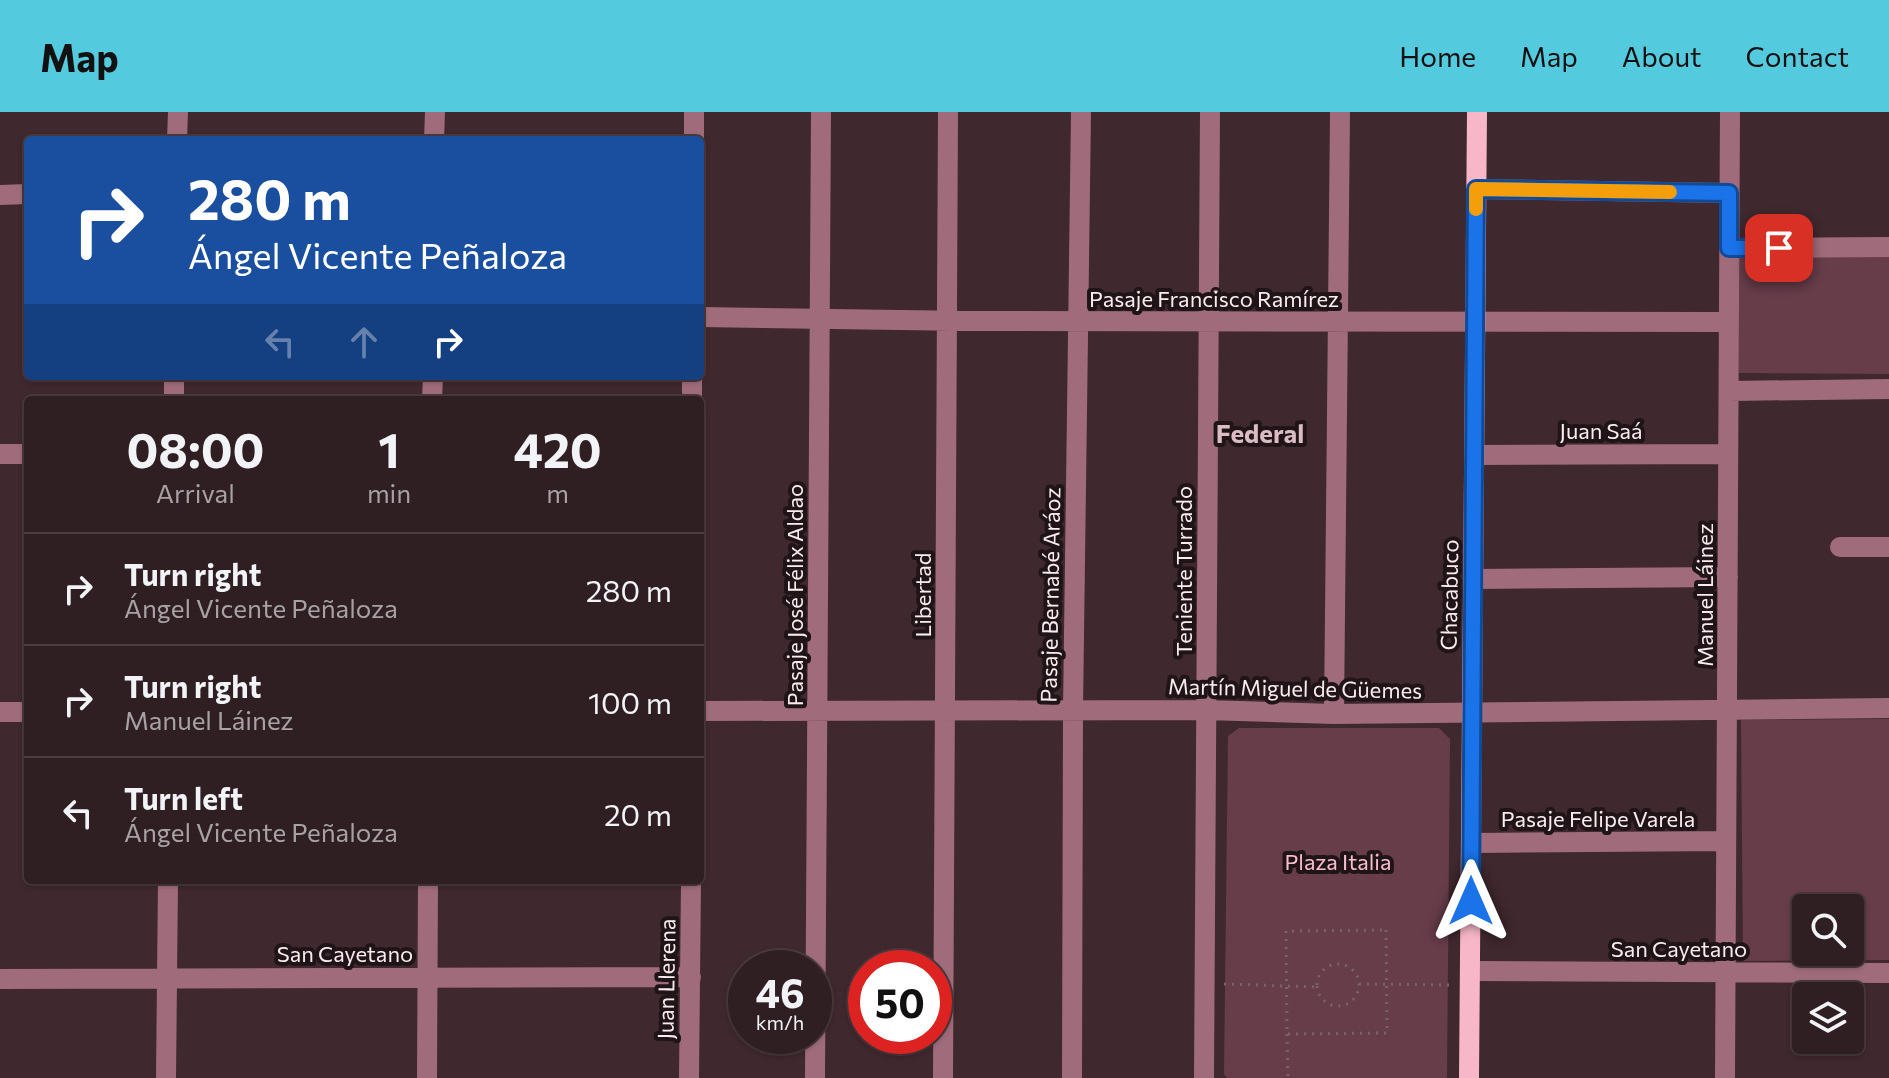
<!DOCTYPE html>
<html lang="en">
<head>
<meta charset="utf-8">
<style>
	body { margin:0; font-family:Commissioner,sans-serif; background:#3b2b2f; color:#f1f3f6; height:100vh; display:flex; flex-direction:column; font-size:30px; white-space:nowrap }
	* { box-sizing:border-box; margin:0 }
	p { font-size:26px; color:#a7a2a5 }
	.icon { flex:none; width:44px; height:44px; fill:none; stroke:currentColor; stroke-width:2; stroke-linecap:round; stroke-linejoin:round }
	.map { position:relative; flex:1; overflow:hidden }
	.details { position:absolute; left:24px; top:284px; width:680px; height:488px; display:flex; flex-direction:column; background:#2f1e22; border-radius:8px; box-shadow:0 2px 6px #0004,0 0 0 2px #4a3c40 }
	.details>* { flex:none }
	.hud { position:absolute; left:24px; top:24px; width:680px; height:244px; border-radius:8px; box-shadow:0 2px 6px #0004,0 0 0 2px #4a3c40; background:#1a4fa0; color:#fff; overflow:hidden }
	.tools { position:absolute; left:1792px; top:782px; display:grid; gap:16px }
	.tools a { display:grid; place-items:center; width:72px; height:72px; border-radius:8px; background:#2f1e22; box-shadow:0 2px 6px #0004,0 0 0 2px #4a3c40; font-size:40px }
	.speed { position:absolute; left:728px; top:838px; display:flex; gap:16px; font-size:40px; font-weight:700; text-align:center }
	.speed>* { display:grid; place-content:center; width:104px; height:104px; border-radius:50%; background:#2f1e22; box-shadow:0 2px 6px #0004,0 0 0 2px #4a3c40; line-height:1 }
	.speed small { font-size:20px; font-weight:400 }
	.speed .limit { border:12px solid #d22; background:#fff; color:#111 }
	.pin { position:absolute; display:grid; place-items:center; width:68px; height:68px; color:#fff; margin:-34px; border-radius:16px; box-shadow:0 4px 12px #0006 }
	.me { position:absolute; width:88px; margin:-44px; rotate:0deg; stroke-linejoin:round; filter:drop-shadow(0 0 6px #0008) }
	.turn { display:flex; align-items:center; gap:28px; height:168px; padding:0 32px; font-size:36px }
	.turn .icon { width:104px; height:104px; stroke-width:2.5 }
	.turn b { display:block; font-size:56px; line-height:68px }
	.lanes { display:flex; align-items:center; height:76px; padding:0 32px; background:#0003; justify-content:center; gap:40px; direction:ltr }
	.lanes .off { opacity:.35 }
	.eta { display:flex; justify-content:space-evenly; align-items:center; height:136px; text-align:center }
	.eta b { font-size:48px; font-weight:700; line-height:56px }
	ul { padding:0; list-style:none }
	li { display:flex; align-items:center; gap:24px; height:112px; padding:0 32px; border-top:2px solid #4a3c40 }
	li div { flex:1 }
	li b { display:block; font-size:30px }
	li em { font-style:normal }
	header { display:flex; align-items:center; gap:48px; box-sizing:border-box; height:112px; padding:0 40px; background:#54cade; color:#111 }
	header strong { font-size:38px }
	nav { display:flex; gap:44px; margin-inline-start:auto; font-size:28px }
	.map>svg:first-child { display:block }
	.green { fill:#673d4a; fill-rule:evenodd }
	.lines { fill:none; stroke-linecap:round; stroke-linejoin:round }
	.path { stroke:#786369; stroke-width:3; stroke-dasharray:2 6; stroke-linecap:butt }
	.minor { stroke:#a06c7b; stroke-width:20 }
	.major { stroke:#f7b7c9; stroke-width:20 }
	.route-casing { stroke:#114b97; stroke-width:20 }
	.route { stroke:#1a73e8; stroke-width:14 }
	.slow { stroke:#f59e0b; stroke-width:14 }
	.labels { text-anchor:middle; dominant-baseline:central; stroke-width:8; stroke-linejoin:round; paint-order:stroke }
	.street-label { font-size:22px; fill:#fbebef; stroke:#1f1417 }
	.park-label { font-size:22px; fill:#fbbdce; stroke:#1f1417 }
	.quarter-label { font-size:26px; font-weight:bold; fill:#dbbcc4; stroke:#1f1417 }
</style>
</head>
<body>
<header>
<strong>Map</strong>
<nav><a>Home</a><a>Map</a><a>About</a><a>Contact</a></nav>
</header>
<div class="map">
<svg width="1889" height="966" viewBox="0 0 1889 966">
	<rect width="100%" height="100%" fill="#3f282e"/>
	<path class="green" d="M 1739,144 L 1889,145 L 1889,262 L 1739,261 Z
		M 1889,607 L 1889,848 L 1743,849 L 1741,608 ZM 1806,796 L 1850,796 L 1850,840 L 1806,840 Z
		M 1239,616 L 1439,616 L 1450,627 L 1447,966 L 1227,966 L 1224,962 L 1228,624 Z"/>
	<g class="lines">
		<path class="path" d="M 1386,818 L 1387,921 L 1287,922 L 1286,819 Z
			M1317 873a21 21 0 1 1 42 0a21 21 0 1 1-42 0Z
			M 1224,872 L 1316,875
			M 1359,872 L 1450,873
			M 1287,922 L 1288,966"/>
		<path class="minor" d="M 177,28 L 178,0
			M 434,28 L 435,0
			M 694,28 L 694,0
			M 1476,77 L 1729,81
			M 0,83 L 28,82
			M 1729,136 L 1889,135
			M 700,205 L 969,209 L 1729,210
			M 1729,279 L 1889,277
			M 174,288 L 174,264
			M 432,288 L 433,264
			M 692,288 L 692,264
			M 0,342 L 28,342
			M 1474,343 L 1728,342
			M 1840,435 L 1889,435
			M 1473,467 L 1728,465
			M 700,599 L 1206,598 L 1334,602 L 1889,596
			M 0,600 L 28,600
			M 1334,602 L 1340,0
			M 1471,731 L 1726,729
			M 1470,859 L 1889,861
			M 0,867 L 691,865
			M 166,966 L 168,768
			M 427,966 L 428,768
			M 689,966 L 691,768
			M 815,966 L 821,0
			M 943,966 L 948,0
			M 1072,966 L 1073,598 L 1081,0
			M 1204,966 L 1210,0
			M 1725,966 L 1730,0"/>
		<path class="major" d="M 1469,966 L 1477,0"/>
	</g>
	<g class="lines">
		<defs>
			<path id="route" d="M 1471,789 L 1476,77 L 1729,81 L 1729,136 L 1779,136"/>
		</defs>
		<use href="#route" class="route-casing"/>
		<use href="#route" class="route"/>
		<path class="slow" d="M 1476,97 L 1476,77 L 1670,80"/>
	</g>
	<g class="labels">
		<g class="street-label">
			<text x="1214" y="186">Pasaje Francisco Ramírez</text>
			<text x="1601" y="318">Juan Saá</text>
			<text transform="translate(1183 459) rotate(-90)">Teniente Turrado</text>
			<text transform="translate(794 483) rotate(-90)">Pasaje José Félix Aldao</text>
			<text transform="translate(922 483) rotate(-90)">Libertad</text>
			<text transform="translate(1050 483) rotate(-89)">Pasaje Bernabé Aráoz</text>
			<text transform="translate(1449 483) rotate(-89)">Chacabuco</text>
			<text transform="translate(1704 483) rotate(-90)">Manuel Láinez</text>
			<text transform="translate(1295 576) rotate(1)">Martín Miguel de Güemes</text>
			<text x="1598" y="706">Pasaje Felipe Varela</text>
			<text x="1679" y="836">San Cayetano</text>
			<text x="345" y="841">San Cayetano</text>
			<text transform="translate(666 867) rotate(-89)">Juan Llerena</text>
		</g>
		<g class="park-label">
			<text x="1338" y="749">Plaza Italia</text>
		</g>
		<g class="quarter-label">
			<text x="1260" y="320">Federal</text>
		</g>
	</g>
</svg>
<div class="tools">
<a><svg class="icon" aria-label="search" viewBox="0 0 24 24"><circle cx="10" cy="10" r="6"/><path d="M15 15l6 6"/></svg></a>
<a><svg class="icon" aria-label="layers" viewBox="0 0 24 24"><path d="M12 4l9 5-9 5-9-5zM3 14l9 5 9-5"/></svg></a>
</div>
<div class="speed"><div>46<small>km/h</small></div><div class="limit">50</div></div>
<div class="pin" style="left:1779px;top:136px;background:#d93025"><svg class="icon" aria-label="arrive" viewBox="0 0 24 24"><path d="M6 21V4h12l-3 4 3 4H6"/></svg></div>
<svg class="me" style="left:1471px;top:789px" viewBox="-20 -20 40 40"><path d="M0-17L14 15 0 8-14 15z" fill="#1a73e8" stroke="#fff" stroke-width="4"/></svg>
<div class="hud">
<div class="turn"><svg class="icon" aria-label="right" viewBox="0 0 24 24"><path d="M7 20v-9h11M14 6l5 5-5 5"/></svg><div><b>280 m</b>Ángel Vicente Peñaloza</div></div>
<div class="lanes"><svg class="icon off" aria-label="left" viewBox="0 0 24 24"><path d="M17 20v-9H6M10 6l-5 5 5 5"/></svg><svg class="icon off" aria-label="ahead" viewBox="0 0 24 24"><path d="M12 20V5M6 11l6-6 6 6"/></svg><svg class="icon" aria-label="right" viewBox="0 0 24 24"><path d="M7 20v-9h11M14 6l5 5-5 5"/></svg></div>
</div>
<section class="details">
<div class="eta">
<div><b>08:00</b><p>Arrival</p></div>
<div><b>1</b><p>min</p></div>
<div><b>420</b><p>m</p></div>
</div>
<ul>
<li><svg class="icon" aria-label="right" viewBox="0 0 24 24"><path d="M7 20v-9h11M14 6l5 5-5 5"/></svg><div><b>Turn right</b><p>Ángel Vicente Peñaloza</p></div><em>280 m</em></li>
<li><svg class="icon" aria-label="right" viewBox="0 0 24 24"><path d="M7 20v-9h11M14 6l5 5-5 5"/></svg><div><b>Turn right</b><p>Manuel Láinez</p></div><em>100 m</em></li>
<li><svg class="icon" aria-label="left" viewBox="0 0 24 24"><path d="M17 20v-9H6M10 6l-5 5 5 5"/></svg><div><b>Turn left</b><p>Ángel Vicente Peñaloza</p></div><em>20 m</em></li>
</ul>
</section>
</div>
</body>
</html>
